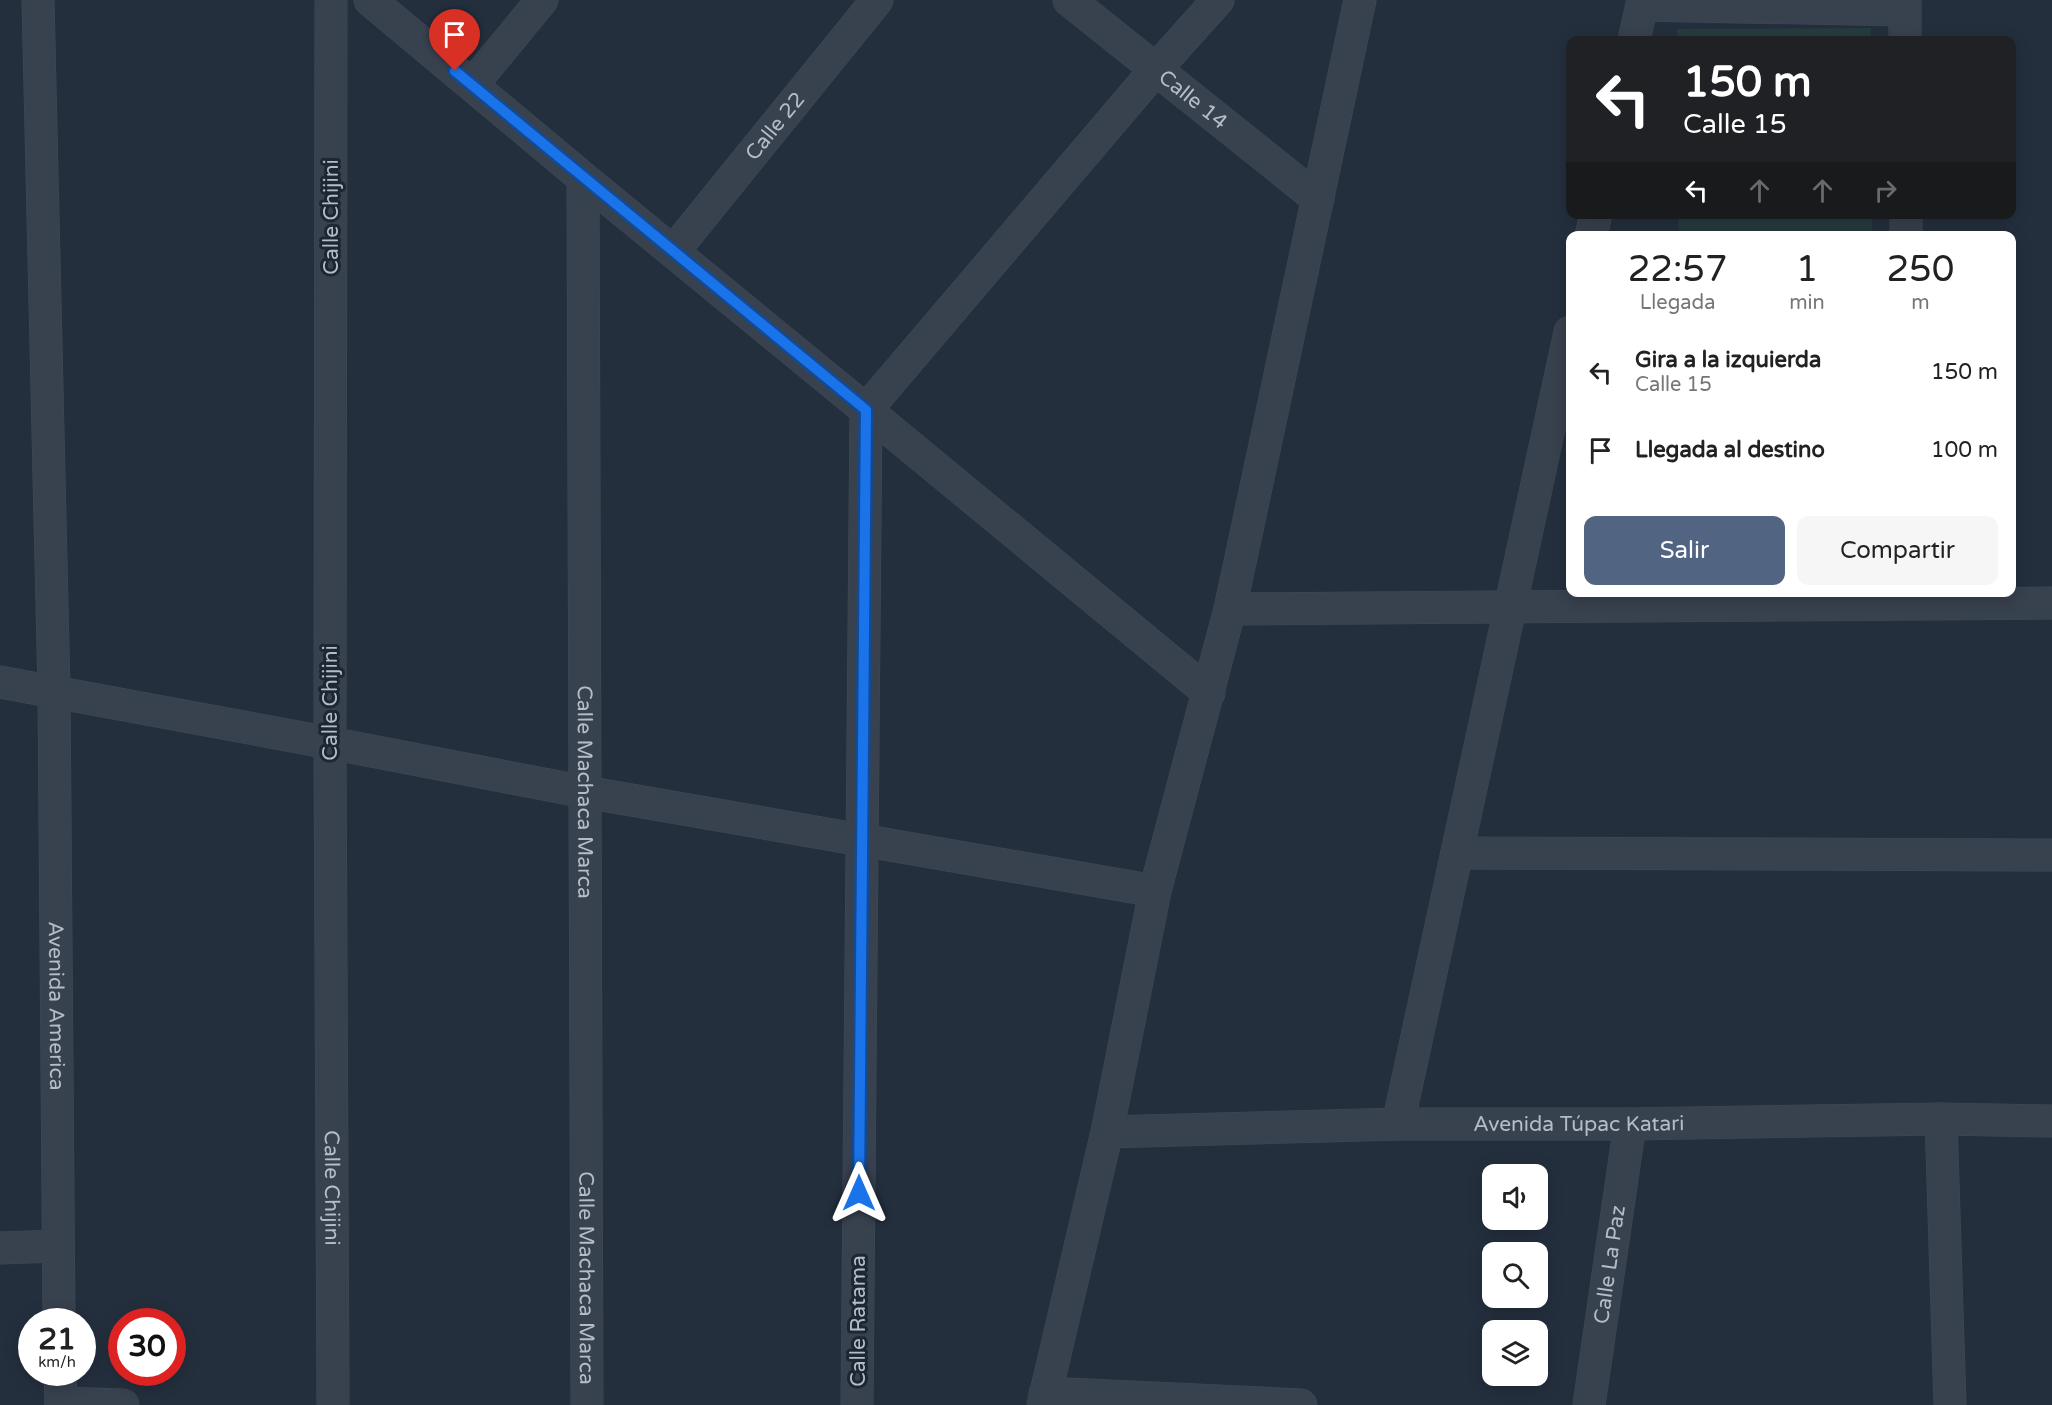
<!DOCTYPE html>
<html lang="es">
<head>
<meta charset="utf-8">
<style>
	body { margin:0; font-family:"Varela Round",sans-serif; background:#f6f6f6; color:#222; height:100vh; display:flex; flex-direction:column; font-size:22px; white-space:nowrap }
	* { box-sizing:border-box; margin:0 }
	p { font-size:20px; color:#767676 }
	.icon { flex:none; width:33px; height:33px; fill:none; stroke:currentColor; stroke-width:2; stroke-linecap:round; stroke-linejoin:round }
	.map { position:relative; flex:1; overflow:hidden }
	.details { position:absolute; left:1566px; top:231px; width:450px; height:366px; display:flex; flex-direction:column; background:#fff; border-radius:12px; box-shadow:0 3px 15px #0003 }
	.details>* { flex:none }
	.top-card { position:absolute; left:1566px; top:36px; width:450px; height:183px; border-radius:12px; box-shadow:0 3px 15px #0003; background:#202124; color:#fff; overflow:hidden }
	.controls { position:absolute; left:1482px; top:1164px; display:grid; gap:12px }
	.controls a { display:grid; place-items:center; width:66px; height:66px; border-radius:12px; background:#fff; box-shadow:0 3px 15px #0003; font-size:30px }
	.speed { position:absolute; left:18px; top:1308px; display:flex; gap:12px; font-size:30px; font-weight:700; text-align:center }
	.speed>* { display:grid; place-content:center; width:78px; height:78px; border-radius:50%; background:#fff; box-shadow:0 3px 15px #0003; line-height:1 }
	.speed small { font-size:15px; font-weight:400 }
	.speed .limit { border:9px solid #d22; background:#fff; color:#111 }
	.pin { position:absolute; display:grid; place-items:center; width:51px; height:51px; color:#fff; margin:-62px -26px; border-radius:50% 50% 50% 0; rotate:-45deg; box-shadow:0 0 6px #0007 }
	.pin .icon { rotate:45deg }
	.me { position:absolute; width:66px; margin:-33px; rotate:0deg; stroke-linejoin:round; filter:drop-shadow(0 0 4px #0008) }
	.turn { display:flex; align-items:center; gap:21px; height:126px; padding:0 18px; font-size:27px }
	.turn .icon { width:78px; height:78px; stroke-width:2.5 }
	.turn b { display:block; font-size:42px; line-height:51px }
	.lanes { display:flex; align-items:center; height:57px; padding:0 18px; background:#0003; justify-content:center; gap:30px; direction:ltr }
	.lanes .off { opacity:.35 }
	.eta { display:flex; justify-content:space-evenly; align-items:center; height:102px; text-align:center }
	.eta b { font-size:36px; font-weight:600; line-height:42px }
	.primary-button { display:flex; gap:12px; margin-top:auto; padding:12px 18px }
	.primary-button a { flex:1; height:69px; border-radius:12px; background:#516482; color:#fff; font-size:24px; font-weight:600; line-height:69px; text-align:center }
	.primary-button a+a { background:#f6f6f6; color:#222 }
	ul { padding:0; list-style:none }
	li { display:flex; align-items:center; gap:18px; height:78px; padding:0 18px }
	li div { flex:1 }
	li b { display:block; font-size:22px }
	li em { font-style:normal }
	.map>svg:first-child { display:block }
	.green { fill:#263c3f }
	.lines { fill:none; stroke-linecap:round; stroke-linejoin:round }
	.street-casing { stroke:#414a57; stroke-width:33 }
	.street { stroke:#38414e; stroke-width:32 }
	.route-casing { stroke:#114b97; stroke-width:15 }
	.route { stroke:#1a73e8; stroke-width:10 }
	.labels { text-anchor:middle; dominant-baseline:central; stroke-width:6; stroke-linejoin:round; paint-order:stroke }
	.street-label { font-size:21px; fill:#b4bcc9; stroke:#1d2633 }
</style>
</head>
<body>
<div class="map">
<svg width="2052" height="1405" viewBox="0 0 2052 1405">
	<rect width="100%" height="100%" fill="#242f3e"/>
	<path class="green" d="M 1871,28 L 1871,40 L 1677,40 L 1677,29 Z
		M 1678,215 L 1872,215 L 1872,235 L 1679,235 Z"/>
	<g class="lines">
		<defs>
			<g id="street">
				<path id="s1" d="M 38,0 L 54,691 L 59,1322"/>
				<path id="s2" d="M 331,0 L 330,743 L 333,1405"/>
				<path d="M 370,0 L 583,178 L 866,410 L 857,1405"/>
				<path id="s3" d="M 1069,0 L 1318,199"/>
				<path d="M 1905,0 L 1905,40"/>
				<path d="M 1642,5 L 1905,10"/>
				<path d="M 1634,40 L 1643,0"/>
				<path d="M 472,85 L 542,0"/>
				<path id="s4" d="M 583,178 L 587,1405"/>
				<path d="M 1906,214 L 1906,236"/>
				<path d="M 1591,236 L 1596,214"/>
				<path id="s5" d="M 673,252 L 877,0"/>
				<path d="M 1230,609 L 2052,603"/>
				<path d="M 0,682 L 330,743 L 585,792 L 1155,891"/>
				<path d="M 1209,693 L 866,410 L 1156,69 L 1218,0"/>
				<path d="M 1457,853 L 2052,855"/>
				<path d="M 1941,1119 L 1950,1405"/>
				<path d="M 1398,1124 L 1570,332"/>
				<path id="s6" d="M 1107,1132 L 1398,1124 L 1630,1124 L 1941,1119 L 2052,1121"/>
				<path d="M 0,1248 L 57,1246"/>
				<path d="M 60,1372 L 61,1405"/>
				<path d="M 1045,1393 L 1301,1405"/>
				<path d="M 61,1403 L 123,1405"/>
				<path d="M 1043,1405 L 1107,1132 L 1155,891 L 1230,609 L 1360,0"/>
				<path id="s7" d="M 1589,1405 L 1630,1124"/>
			</g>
		</defs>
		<use href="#street" class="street-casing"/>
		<use href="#street" class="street"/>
	</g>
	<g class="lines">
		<defs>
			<path id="route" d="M 455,71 L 866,410 L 859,1193"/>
		</defs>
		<use href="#route" class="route-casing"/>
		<use href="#route" class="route"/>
	</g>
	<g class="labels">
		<g class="street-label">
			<text stroke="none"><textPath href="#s3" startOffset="159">Calle 14</textPath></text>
			<text stroke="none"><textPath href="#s5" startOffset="162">Calle 22</textPath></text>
			<text transform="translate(331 217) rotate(-90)">Calle Chijini</text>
			<text transform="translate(330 703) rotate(-90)">Calle Chijini</text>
			<text stroke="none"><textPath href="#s4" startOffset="614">Calle Machaca Marca</textPath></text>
			<text stroke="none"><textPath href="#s1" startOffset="1006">Avenida America</textPath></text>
			<text stroke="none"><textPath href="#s6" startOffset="472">Avenida Túpac Katari</textPath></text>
			<text stroke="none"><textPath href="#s2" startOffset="1188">Calle Chijini</textPath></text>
			<text stroke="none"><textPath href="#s7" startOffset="142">Calle La Paz</textPath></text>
			<text stroke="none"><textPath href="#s4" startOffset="1100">Calle Machaca Marca</textPath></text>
			<text transform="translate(858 1321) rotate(-90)">Calle Ratama</text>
		</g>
	</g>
</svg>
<div class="controls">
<a><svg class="icon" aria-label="sound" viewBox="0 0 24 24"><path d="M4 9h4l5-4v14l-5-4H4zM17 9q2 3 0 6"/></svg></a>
<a><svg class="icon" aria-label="search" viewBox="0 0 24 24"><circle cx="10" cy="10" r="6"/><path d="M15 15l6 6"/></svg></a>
<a><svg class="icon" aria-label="layers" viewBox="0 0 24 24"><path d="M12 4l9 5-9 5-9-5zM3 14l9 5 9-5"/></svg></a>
</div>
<div class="speed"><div>21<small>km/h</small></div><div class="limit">30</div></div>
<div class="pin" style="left:455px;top:71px;background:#d93025"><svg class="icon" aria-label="arrive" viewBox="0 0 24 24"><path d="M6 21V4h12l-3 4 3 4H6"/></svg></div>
<svg class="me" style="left:859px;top:1193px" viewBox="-20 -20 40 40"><path d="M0-17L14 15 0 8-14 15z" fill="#1a73e8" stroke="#fff" stroke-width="4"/></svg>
<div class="top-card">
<div class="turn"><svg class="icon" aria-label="left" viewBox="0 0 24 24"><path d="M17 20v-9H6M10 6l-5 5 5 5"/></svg><div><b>150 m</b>Calle 15</div></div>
<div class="lanes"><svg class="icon" aria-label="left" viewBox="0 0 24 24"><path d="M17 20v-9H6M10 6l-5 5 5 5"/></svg><svg class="icon off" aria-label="ahead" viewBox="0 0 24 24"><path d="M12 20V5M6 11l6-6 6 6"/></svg><svg class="icon off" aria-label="ahead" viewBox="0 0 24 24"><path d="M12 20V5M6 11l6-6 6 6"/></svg><svg class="icon off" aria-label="right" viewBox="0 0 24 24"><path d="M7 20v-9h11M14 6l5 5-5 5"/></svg></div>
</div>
<section class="details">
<div class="eta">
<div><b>22:57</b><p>Llegada</p></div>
<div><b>1</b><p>min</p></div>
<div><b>250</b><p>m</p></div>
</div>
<ul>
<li><svg class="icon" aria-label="left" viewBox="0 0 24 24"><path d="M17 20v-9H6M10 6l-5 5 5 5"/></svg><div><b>Gira a la izquierda</b><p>Calle 15</p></div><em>150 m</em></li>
<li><svg class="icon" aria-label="arrive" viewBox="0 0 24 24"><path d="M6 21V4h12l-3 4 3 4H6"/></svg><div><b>Llegada al destino</b></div><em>100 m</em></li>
</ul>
<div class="primary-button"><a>Salir</a><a>Compartir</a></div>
</section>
</div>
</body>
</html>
